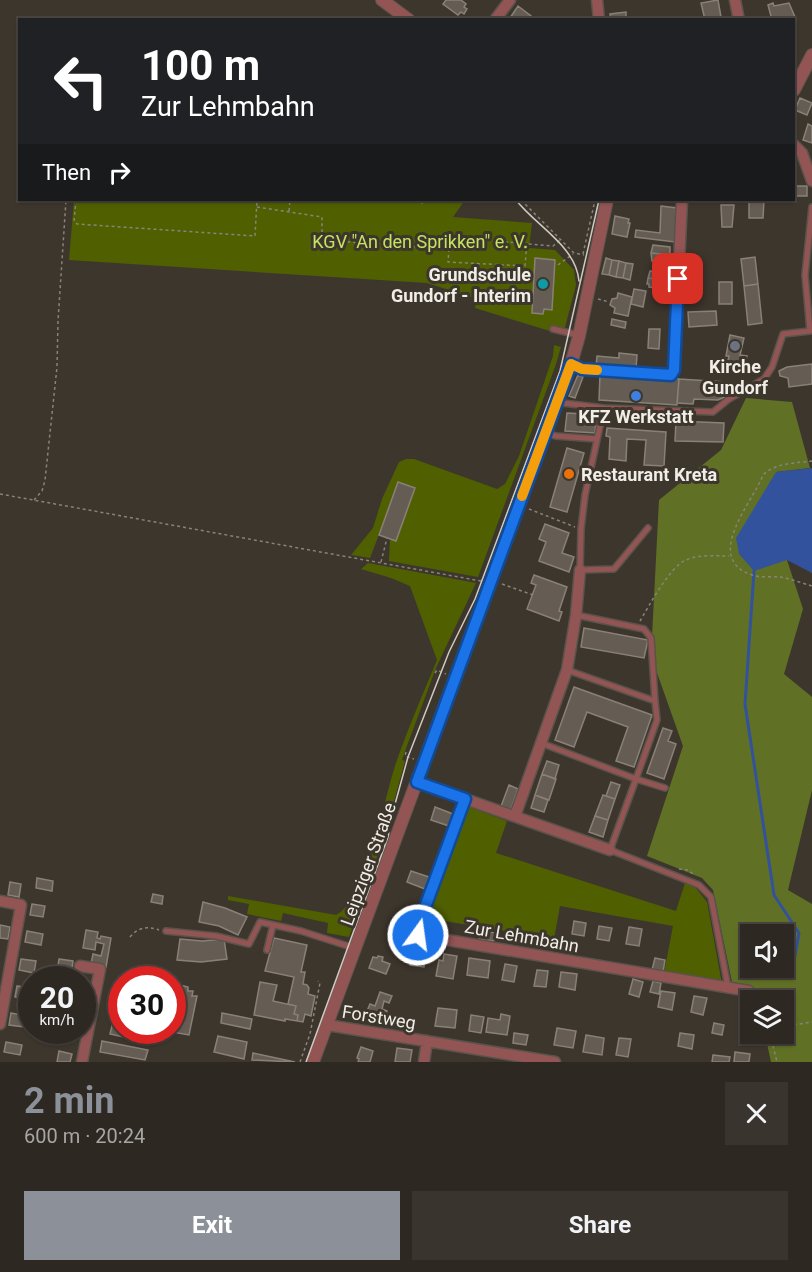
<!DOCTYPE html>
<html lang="en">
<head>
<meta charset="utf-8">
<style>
	body { margin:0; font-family:Roboto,sans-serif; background:#3a342f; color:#f1f3f6; height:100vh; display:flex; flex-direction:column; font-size:22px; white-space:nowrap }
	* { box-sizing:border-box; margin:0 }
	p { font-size:20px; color:#a7a6a5 }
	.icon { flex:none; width:33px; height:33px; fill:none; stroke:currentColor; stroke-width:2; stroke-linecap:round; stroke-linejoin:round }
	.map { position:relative; height:1062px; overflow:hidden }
	.side { display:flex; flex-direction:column; background:#2e2822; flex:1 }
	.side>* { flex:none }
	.hud { position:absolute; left:18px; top:18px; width:777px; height:183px; border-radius:0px; box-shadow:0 2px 4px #0004,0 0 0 2px #494440; background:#202124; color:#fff; overflow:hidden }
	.tools { position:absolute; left:740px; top:924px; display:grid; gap:12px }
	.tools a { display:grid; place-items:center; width:54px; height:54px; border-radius:0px; background:#2e2822; box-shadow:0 2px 4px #0004,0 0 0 2px #494440; font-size:30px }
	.speed { position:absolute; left:18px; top:966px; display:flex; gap:12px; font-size:30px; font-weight:700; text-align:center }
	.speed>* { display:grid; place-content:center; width:78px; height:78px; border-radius:50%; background:#2e2822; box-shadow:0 2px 4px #0004,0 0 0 2px #494440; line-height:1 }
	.speed small { font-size:15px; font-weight:400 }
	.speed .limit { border:9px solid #d22; background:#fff; color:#111 }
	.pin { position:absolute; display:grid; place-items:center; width:51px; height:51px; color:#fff; margin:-26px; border-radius:12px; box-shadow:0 3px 9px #0006 }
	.me { position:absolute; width:66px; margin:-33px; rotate:14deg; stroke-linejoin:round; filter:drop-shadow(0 0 4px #0008) }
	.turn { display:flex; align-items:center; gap:21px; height:126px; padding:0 24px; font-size:27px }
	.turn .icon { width:78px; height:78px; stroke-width:2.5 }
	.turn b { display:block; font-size:42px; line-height:51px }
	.then { display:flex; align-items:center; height:57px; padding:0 24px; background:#0003; gap:12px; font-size:22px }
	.round { display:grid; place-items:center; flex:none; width:63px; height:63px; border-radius:0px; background:#3a342f }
	.overview { display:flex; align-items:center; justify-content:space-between; height:102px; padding:0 24px }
	h1 { font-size:36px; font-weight:700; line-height:45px; color:#8c9099 }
	.cta { display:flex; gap:12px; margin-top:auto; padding:12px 24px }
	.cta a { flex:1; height:69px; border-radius:0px; background:#8c9099; color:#fff; font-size:24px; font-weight:700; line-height:69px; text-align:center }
	.cta a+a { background:#3a342f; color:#f1f3f6 }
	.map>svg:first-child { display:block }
	.green { fill:#506001 }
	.forest { fill:#607125; fill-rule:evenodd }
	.water { fill:#33529d }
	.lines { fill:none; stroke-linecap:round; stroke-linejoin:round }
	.stream { stroke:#33529d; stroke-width:3 }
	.building { fill:#655d53; stroke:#898177; stroke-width:1.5 }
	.service-casing { stroke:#5a534b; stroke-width:8 }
	.minor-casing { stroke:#5a534b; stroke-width:13 }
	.tertiary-casing { stroke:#5a534b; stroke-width:14 }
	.path { stroke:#88837b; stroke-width:1.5; stroke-dasharray:3 3; stroke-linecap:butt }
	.service { stroke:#935454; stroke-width:5 }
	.minor { stroke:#935454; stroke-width:10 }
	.tertiary { stroke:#935454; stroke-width:12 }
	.tram { stroke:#cfcbc4; stroke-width:1.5 }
	.route-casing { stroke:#114b97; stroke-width:15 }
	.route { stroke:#1a73e8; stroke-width:10 }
	.slow { stroke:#f59e0b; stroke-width:10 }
	.culture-dot { fill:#0f9aa8; stroke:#3d362d; stroke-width:2 }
	.worship-dot { fill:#6b7280; stroke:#3d362d; stroke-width:2 }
	.shop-dot { fill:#3f7fe0; stroke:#3d362d; stroke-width:2 }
	.food-dot { fill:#e8710a; stroke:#3d362d; stroke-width:2 }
	.labels { text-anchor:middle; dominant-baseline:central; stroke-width:6; stroke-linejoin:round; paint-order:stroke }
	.park-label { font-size:18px; fill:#c5e262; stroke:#3d362d }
	.poi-label { font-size:18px; font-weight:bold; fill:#f1ede7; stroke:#3d362d }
	.street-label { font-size:18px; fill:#f1ede7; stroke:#3d362d }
</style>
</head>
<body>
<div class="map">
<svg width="812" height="1062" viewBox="0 0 812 1062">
	<rect width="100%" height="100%" fill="#3d362d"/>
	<path class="green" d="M 74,200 L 465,200 L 453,217 L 532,223 L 529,248 L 555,250 L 574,270 L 576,285 L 563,335 L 475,308 L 477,299 L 427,283 L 69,260 Z
		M 554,345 L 561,347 L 555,367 L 478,577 L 389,561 L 390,539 L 396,541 L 415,488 L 399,482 L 370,558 L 351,555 L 373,528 L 382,499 L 399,462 L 406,459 L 414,459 L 497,489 L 505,484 L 519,456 L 553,356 Z
		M 368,563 L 476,583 L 436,668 L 405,751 L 402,760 L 405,761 L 385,834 L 349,937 L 327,933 L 328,923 L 283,913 L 281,921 L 247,914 L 249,904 L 228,900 L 228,896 L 336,915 C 368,899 384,797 396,763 C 408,728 423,694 437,660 L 410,586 L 391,578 L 361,569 Z
		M 469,807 L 507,821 L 496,853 L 676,911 L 685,883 L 696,888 L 707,902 L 722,984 L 664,973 L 673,926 L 560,906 L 554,939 L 426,918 Z"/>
	<path class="forest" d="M 746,398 L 792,402 L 810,468 L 776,472 L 787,560 L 803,609 L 784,674 L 812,697 L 812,790 L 788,890 L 812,904 L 812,1062 L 771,1062 L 765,1034 L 783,1034 L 783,1000 L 758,1000 L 756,993 L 732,982 L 713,890 L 702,878 L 647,856 L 683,746 L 651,656 L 659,500 L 721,450 ZM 750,934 L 783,934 L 783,968 L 750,968 Z"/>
	<path class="water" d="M 812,468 L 812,573 L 787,560 L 754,571 L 739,554 L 736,538 L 776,472 Z"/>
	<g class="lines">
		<path class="stream" d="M 754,571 L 745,704 L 774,895 L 799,933 L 795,956"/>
	</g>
	<path class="building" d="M 446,0 L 461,0 L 466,4 L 464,7 L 467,9 L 464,14 L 461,12 L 458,15 L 443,4 Z
		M 718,0 L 721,17 L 705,20 L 701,3 Z
		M 773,3 L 774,6 L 789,3 L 795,17 L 793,17 L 793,20 L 772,20 L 768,5 Z
		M 518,6 L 531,16 L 528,20 L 512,20 L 510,18 Z
		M 626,12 L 626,20 L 611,20 L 610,14 Z
		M 800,98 L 812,103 L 807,115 L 795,110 Z
		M 808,124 L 812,126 L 812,143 L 803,140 Z
		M 794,186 L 807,186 L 807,196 L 794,196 Z
		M 749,200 L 764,200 L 763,218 L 749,218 Z
		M 721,205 L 734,205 L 732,227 L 722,227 Z
		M 661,206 L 677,208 L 675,242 L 635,237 L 636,230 L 660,233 Z
		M 615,216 L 629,219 L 628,223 L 630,223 L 627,237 L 612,234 Z
		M 653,245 L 670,247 L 670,255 L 651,253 Z
		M 651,253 L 670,255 L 670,260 L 668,263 L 652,261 Z
		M 755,257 L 758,284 L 744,286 L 741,259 Z
		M 535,258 L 555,260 L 552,310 L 544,309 L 543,314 L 532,313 Z
		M 606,258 L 612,260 L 609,275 L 602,274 Z
		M 612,260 L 619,261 L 616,277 L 609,275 Z
		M 619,261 L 626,263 L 623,278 L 616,277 Z
		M 626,263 L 633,264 L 630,280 L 623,278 Z
		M 650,271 L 667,273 L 667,281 L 648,278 Z
		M 648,278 L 667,281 L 667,285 L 665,285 L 665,289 L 649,287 L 649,284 L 647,284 Z
		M 719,282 L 732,282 L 732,304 L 719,304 Z
		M 758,284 L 762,323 L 748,325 L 744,286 Z
		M 634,289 L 646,291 L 643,307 L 631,304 Z
		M 618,293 L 632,297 L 628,316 L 614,313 L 615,308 L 610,305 L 612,299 L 617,298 Z
		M 716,311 L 717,325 L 689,327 L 688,312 Z
		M 612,319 L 626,322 L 625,328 L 611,325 Z
		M 649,329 L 660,329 L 659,349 L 648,348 Z
		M 730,335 L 744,338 L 740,355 L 747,356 L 745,365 L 738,364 L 738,367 L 727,365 L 729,356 L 726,356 Z
		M 619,353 L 637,355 L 636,370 L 596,366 L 597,356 L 619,358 Z
		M 812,364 L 812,384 L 789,387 L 788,378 L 780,376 L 779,371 L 787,367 Z
		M 600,374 L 679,379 L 677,405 L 599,400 Z
		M 578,375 L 583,377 L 575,398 L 569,396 Z
		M 679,379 L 726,382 L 725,397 L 718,400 L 694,399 L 693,404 L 677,403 Z
		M 567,413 L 586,414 L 586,419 L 596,420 L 595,433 L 565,431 Z
		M 676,421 L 724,423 L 723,442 L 675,441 Z
		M 607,428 L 666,432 L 664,466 L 644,465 L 646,440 L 627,439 L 626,461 L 609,459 L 610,437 L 606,436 Z
		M 567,448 L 584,453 L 567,512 L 550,507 Z
		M 398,482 L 415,488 L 396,541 L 379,535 Z
		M 545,524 L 569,533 L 562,553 L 574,557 L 569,572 L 539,561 L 546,542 L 539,539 Z
		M 534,575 L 567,587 L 559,611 L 562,612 L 559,621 L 527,609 L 536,585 L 531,583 Z
		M 584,628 L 648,640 L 644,658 L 581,647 Z
		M 574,687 L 652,715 L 634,767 L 616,761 L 628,727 L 587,712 L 574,747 L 555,740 Z
		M 663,728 L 672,731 L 668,741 L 676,744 L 664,779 L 647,773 Z
		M 547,761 L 559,765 L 555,779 L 542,774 Z
		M 542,774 L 556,779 L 549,800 L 535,795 Z
		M 611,782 L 620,785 L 615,799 L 606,796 Z
		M 509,785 L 518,789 L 510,812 L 500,809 Z
		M 535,795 L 548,800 L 544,812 L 531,808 Z
		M 603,795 L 615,799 L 608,820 L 595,816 Z
		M 435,807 L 453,814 L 449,826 L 431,820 Z
		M 595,816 L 608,820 L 603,837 L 589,832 Z
		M 411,871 L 429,877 L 425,889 L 407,882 Z
		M 37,878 L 53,881 L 52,891 L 36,888 Z
		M 10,882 L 21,884 L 19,897 L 8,895 Z
		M 153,894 L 163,896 L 162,904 L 151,902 Z
		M 203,902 L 225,908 L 247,917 L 238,935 L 219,926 L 199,922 Z
		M 32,904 L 45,906 L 43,917 L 30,915 Z
		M 392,920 L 408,924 L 407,930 L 391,926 Z
		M 574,921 L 586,923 L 584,936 L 572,934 Z
		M 0,925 L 10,927 L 8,939 L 0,938 Z
		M 599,926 L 612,928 L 609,941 L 597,939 Z
		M 629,927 L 642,929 L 639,946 L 626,944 Z
		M 86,930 L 98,932 L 97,938 L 100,939 L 101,936 L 111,938 L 106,967 L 91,964 L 93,954 L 101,956 L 104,944 L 96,942 L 95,950 L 83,948 Z
		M 481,930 L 495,933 L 494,941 L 479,939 Z
		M 27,931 L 43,934 L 41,945 L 25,942 Z
		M 274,938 L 307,945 L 301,972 L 305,972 L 303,984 L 307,985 L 309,988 L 308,994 L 315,996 L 311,1016 L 305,1014 L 303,1022 L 297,1021 L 298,1015 L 294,1014 L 296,1006 L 288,1004 L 294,977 L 265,971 Z
		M 180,939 L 202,941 L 224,939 L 227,959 L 201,962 L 177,960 Z
		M 413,949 L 426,951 L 424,967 L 410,965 Z
		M 444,954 L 457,956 L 453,979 L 436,976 L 439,960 L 443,961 Z
		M 378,956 L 383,957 L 382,961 L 390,964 L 386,974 L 369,968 L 373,957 L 377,958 Z
		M 469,958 L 490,961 L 488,978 L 467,975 Z
		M 655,958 L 665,960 L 663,972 L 652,970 Z
		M 21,959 L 36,961 L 34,973 L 19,970 Z
		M 59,959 L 73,961 L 71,975 L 57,972 Z
		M 505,964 L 517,966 L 514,982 L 502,980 Z
		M 537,970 L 548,971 L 546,987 L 534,986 Z
		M 561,972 L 577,974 L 575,990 L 559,987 Z
		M 633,979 L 643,982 L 639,997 L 629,994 Z
		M 653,981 L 661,983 L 659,994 L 650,992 Z
		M 260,982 L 277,985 L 273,1001 L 296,1006 L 294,1014 L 298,1015 L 297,1021 L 285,1019 L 285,1021 L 254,1015 Z
		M 172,983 L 188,987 L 188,991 L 193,991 L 192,996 L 197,996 L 189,1035 L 172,1032 L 180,994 L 172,992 Z
		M 17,986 L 31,988 L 29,1000 L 15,997 Z
		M 661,991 L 675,993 L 672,1010 L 658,1007 Z
		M 380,992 L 392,996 L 389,1003 L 384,1001 L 382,1009 L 387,1011 L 385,1017 L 367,1011 L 370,1004 L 375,1006 Z
		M 694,996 L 707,998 L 703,1015 L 691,1012 Z
		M 438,1008 L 457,1010 L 455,1028 L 435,1026 Z
		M 11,1013 L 26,1016 L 24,1027 L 9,1025 Z
		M 222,1013 L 252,1019 L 250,1029 L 221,1023 Z
		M 501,1014 L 510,1016 L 507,1035 L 486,1032 L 488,1018 L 500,1020 Z
		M 471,1015 L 484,1017 L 481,1033 L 469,1031 Z
		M 113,1022 L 122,1024 L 122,1030 L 153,1031 L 151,1043 L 110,1034 Z
		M 714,1023 L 724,1025 L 722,1035 L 712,1033 Z
		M 557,1028 L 576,1031 L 573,1048 L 554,1045 Z
		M 58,1030 L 77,1030 L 76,1037 L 57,1034 Z
		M 514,1033 L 528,1035 L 526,1045 L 513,1043 Z
		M 680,1033 L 694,1035 L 692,1049 L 678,1046 Z
		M 586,1035 L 604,1038 L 602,1055 L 583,1052 Z
		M 218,1036 L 247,1042 L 244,1059 L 214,1052 Z
		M 619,1038 L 631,1039 L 628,1057 L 616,1055 Z
		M 102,1041 L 148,1050 L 145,1060 L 100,1052 Z
		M 6,1042 L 22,1045 L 20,1055 L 4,1052 Z
		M 361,1047 L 373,1051 L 370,1062 L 358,1062 L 359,1059 L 357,1058 Z
		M 397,1048 L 412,1050 L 410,1062 L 395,1062 Z
		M 59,1051 L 72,1054 L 70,1062 L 57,1062 Z
		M 735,1052 L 750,1054 L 749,1062 L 734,1062 Z
		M 253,1053 L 295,1062 L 252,1060 Z
		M 713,1055 L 730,1057 L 729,1062 L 712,1062 Z"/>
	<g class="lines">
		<defs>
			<path id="service" d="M 553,329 L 578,335
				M 559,401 L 563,403 L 604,408 L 713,412 L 729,399 L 764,379 L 772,367 L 783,334 L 810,331 L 805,275 L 812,207
				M 604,408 L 585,495 L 581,529 L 580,570 L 614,569 L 648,528
				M 546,433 L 556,436 L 597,439
				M 576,615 L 644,629 L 651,638 L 655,701
				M 567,670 L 655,701 L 657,720 L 636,779 L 665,788
				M 541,743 L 636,779 L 610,850 L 699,885 L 711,897 L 728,987
				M 166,931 L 216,936 L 249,944 L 260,922 L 301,931 L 354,948
				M 267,950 L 273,925"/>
			<path id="minor" d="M 597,0 L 599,20
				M 735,0 L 739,20
				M 495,20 L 510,0
				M 794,145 L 802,153 L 812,181
				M 571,364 L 582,369 L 671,375 L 674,370 L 682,200
				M 417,782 L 610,850
				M 465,799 L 417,929 L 418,935 L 749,991
				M 515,816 L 567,670 L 576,615 L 580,570
				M 0,901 L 21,905 L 0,1024
				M 80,966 L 100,969 L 82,1062
				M 327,1025 L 555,1062
				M 424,1062 L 427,1041"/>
			<path id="tertiary" d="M 382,0 L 409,20
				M 794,90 L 812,55
				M 313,1062 L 571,364 L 579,336 L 607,200"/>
		</defs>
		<use href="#service" class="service-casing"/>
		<use href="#minor" class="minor-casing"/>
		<use href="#tertiary" class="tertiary-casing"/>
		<path class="path" d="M 76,200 L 74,221 L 77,224 L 255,236 L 257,200
			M 416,200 L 422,203 L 425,200
			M 521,200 L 574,253 L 584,255
			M 257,207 L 322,217 L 322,240 L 449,249 L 448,262 L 525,266 L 527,242
			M 289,211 L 290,200
			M 449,248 L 450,237 L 553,246 L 560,240
			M 583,254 L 595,200
			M 558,265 L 573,254
			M 598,299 L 609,302
			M 812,461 C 797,463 774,463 763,475 C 753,502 702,558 752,575 C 760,578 771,576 780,577 C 791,579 802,583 812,586
			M 0,494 L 481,581
			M 34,500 L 42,491 L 45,480 L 57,367 L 58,321 L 66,200
			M 529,509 L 575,527
			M 381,562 L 387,538
			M 502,584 L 533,595
			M 640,621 C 649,606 670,566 686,560 C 699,554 715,556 729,556
			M 435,673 L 437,670 L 446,674
			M 406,752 L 405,756 L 414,759
			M 679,869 L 688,870 L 693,874
			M 130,937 C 139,927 146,926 159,930
			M 759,994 L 763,1000
			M 783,1011 L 793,1025 L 812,1022
			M 770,1034 L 777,1062
			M 300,1062 L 310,1034 L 320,983 L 318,981"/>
		<use href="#service" class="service"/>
		<use href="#minor" class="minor"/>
		<use href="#tertiary" class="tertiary"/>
		<path class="tram" d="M 516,200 C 536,226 576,246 579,281
			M 306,1062 L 388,837 L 392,815 L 408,757 L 449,652 L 475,599 L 560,371 L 599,200"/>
	</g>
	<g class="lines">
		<defs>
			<path id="route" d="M 418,935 L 417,929 L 465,799 L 417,782 L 571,364 L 582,369 L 671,375 L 674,370 L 678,279"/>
		</defs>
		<use href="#route" class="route-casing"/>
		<use href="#route" class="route"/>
		<path class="slow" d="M 522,496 L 571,364 L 582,369 L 597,370"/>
	</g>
	<circle class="culture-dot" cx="543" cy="284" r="6"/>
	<circle class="worship-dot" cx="735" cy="346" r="6"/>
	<circle class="shop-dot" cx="636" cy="396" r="6"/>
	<circle class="food-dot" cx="569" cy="474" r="6"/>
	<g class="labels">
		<g class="park-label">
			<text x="420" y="241">KGV "An den Sprikken" e. V.</text>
		</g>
		<g class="poi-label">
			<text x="531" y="274" text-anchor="end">Grundschule<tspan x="531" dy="21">Gundorf - Interim</tspan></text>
			<text x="735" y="366">Kirche<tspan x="735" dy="21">Gundorf</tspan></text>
			<text x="636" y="416">KFZ Werkstatt</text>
			<text x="581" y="474" text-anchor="start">Restaurant Kreta</text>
		</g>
		<g class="street-label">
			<text transform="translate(368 864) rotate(-70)">Leipziger Straße</text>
			<text transform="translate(522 936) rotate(10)">Zur Lehmbahn</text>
			<text transform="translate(379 1017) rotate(9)">Forstweg</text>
		</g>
	</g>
</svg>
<div class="tools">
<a><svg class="icon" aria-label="sound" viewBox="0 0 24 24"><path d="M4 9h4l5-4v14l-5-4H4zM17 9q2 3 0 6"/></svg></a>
<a><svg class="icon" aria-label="layers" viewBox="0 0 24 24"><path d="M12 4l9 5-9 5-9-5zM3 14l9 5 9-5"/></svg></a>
</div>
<div class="speed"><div>20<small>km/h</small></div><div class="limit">30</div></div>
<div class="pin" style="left:678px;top:279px;background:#d93025"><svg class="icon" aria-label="arrive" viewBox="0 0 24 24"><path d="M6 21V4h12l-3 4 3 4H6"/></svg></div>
<svg class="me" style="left:418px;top:935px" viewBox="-20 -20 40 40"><circle r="17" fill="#1a73e8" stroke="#fff" stroke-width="3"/><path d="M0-11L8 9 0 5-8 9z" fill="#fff"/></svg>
<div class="hud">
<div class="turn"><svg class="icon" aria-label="left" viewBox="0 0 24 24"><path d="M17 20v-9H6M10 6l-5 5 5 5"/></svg><div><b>100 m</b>Zur Lehmbahn</div></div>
<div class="then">Then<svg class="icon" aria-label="right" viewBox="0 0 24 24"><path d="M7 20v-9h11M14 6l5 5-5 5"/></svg></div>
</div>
</div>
<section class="side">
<div class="overview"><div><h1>2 min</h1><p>600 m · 20:24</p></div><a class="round"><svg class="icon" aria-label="close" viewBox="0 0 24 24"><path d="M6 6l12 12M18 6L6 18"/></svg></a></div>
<div class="cta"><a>Exit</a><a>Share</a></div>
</section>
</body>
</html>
